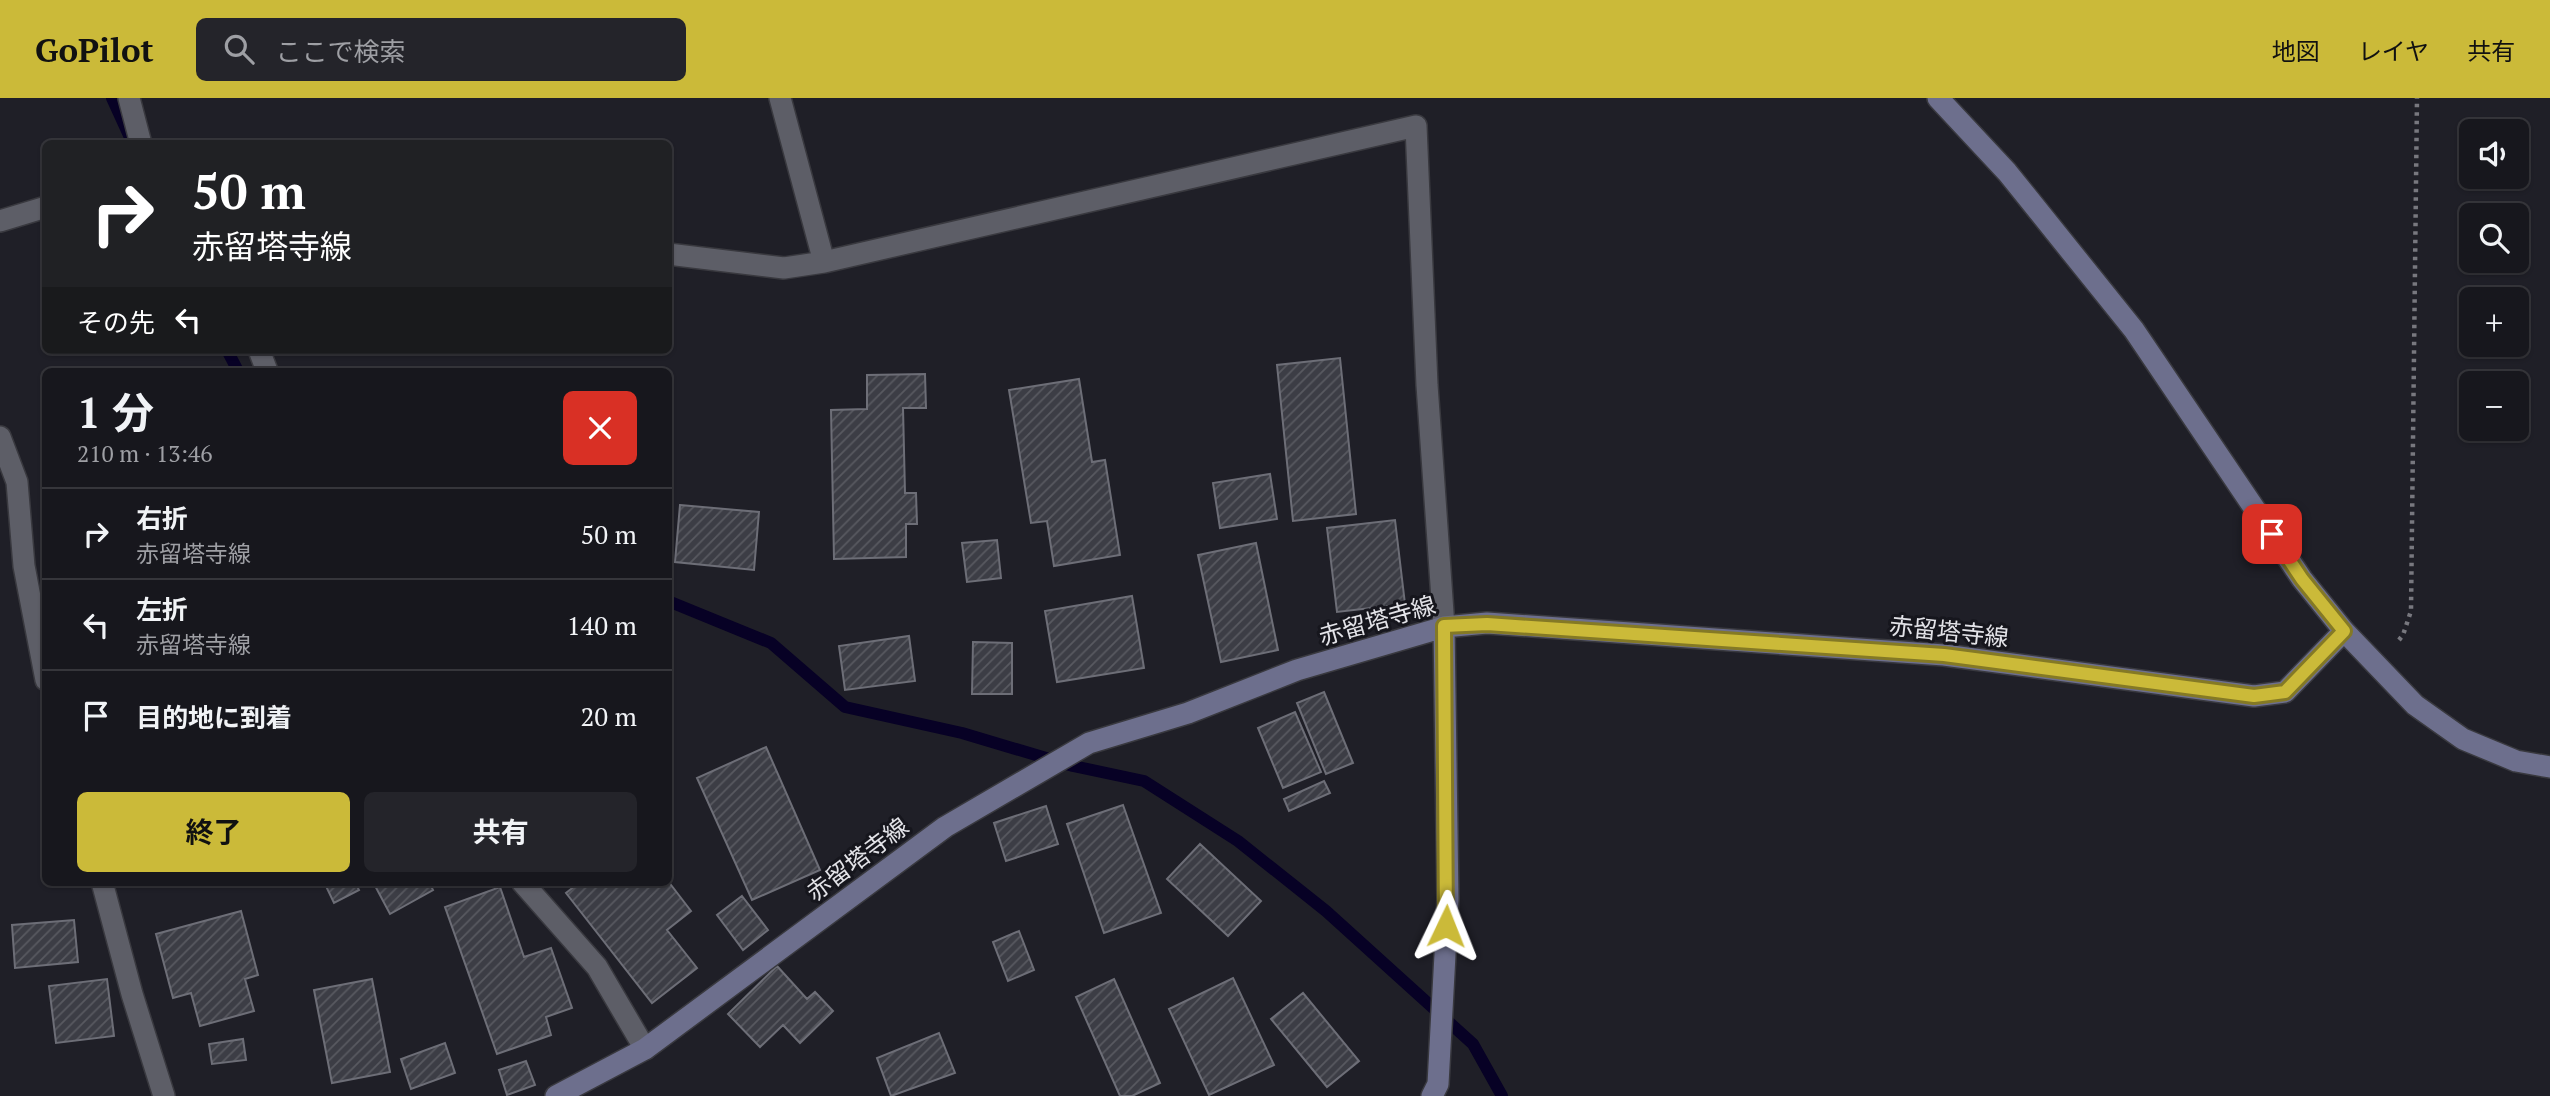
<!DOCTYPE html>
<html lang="ja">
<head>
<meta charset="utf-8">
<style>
	body { margin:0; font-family:"PT Serif","Noto Sans JP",serif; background:#24242a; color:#f1f3f6; height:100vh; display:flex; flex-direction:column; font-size:26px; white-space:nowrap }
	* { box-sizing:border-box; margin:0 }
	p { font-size:23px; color:#9e9fa4 }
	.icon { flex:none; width:38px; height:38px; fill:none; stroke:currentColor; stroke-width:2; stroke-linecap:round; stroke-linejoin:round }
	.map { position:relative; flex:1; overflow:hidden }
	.details { position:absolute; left:42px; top:270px; width:630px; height:518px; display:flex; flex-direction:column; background:#17171d; border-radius:10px; box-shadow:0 2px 5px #0004,0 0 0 2px #36363b }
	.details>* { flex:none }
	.top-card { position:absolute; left:42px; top:42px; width:630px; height:214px; border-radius:10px; box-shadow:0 2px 5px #0004,0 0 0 2px #36363b; background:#202124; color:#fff; overflow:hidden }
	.controls { position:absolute; left:2459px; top:21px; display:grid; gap:14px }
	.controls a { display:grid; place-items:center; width:70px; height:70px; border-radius:10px; background:#17171d; box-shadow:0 2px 5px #0004,0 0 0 2px #36363b; font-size:35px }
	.pin { position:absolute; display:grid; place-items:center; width:60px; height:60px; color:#fff; margin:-30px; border-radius:14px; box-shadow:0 4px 10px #0006 }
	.me { position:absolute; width:77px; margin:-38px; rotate:2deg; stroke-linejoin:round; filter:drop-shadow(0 0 5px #0008) }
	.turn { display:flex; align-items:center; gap:24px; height:147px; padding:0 35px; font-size:32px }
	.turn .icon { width:91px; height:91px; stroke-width:2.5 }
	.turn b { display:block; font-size:49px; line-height:60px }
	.then { display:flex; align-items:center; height:66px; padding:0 35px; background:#0003; gap:14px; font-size:26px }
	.round { display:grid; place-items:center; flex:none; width:74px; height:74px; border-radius:10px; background:#24242a }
	.summary { display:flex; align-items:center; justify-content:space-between; height:119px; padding:0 35px }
	h1 { font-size:42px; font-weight:700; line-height:52px }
	.primary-button { display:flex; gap:14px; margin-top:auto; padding:14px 35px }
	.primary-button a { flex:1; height:80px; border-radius:10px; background:#cbba39; color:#111; font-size:28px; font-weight:700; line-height:80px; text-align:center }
	.primary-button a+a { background:#24242a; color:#f1f3f6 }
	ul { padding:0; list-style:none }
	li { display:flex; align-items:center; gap:21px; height:91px; padding:0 35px; border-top:2px solid #36363b }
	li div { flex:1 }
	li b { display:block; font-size:26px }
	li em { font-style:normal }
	header { display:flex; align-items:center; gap:42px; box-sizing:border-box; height:98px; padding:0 35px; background:#cbba39; color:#111 }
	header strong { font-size:33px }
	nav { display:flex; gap:38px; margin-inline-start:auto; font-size:24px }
	.search { width:490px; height:63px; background:#24242a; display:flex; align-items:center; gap:18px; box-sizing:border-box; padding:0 24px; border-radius:10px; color:#9e9fa4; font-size:26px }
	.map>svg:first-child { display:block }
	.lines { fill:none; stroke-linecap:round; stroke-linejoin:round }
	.stream { stroke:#070125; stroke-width:12 }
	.building { fill:url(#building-hatch); stroke:#6d6e77; stroke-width:2 }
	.street-casing { stroke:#39393f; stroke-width:24 }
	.secondary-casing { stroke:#39393f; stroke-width:24 }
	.path { stroke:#78787f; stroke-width:4.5; stroke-dasharray:3.5 5; stroke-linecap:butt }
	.street { stroke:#5d5e67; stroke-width:21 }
	.secondary { stroke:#6d6f8d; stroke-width:21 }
	.route-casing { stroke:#847925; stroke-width:18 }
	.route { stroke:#cbba39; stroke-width:12 }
	.labels { text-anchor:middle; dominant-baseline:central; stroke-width:6; stroke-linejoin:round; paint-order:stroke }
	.street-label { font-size:24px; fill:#e3e3e8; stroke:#16161d }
</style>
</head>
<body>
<header>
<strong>GoPilot</strong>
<div class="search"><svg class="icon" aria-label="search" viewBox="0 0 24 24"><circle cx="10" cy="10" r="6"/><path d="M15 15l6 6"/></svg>ここで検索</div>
<nav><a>地図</a><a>レイヤ</a><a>共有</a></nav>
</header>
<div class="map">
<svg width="2550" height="998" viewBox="0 0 2550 998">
	<defs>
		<pattern id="building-hatch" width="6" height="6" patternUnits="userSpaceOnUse" patternTransform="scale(1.75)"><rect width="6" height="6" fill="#3c3d45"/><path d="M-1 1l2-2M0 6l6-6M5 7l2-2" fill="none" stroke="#585960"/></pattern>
	</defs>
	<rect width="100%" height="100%" fill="#1f1f27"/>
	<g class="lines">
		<path class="stream" d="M 112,0 L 133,46
			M 227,252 L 238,273
			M 668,503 L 771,545 L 845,609 L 962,635 L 1073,668 L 1144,683 L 1238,743 L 1326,813 L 1473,946 L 1502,998"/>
	</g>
	<path class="building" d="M 1340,260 L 1356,416 L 1293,423 L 1277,267 Z
		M 925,276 L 926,310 L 903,310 L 905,395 L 916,395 L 917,426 L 906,426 L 906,459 L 834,461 L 831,312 L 867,311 L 867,277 Z
		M 1079,281 L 1092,364 L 1105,362 L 1120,457 L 1054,468 L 1047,423 L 1031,425 L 1009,292 Z
		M 1270,376 L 1277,421 L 1220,430 L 1213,385 Z
		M 680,407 L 759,414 L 754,472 L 675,464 Z
		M 1395,422 L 1405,506 L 1337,514 L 1327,430 Z
		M 997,442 L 1001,480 L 967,484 L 962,445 Z
		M 1256,445 L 1278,552 L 1221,564 L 1198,457 Z
		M 1132,498 L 1144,570 L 1057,584 L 1045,513 Z
		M 909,538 L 915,583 L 845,592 L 839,548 Z
		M 973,544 L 1012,545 L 1012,596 L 972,596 Z
		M 1324,594 L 1353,665 L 1326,676 L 1297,605 Z
		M 1295,614 L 1321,674 L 1283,690 L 1258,630 Z
		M 766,649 L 820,772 L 752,802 L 697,680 Z
		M 1324,683 L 1330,695 L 1289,713 L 1284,701 Z
		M 1123,707 L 1161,815 L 1104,835 L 1067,726 Z
		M 1046,708 L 1058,746 L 1006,763 L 994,725 Z
		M 1200,746 L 1261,803 L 1228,838 L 1167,781 Z
		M 668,783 L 691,813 L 667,832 L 697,870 L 652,905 L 566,795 L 580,784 Z
		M 324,784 L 355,784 L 359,792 L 334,805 Z
		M 373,784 L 429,784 L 433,792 L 390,816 Z
		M 500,789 L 524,859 L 551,850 L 572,910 L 546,919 L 551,937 L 497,956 L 445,809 Z
		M 742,798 L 768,832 L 743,852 L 717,817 Z
		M 241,813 L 258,877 L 245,881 L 254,913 L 200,928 L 191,895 L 173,900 L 156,836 Z
		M 74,822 L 78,864 L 15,870 L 12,827 Z
		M 1019,833 L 1034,872 L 1008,883 L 993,844 Z
		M 777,868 L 807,901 L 815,894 L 833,913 L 800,945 L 783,927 L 760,949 L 728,916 Z
		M 1233,880 L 1274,967 L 1209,997 L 1169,911 Z
		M 107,881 L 114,938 L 56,945 L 49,888 Z
		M 372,881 L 390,974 L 332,985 L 314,892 Z
		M 1114,881 L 1160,985 L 1132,998 L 1120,998 L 1076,899 Z
		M 1303,895 L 1359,963 L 1327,989 L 1271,921 Z
		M 939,935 L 955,975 L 891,998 L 877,960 Z
		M 243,941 L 246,962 L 212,966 L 209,946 Z
		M 445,945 L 455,975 L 411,991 L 401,961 Z
		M 526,963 L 535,987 L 507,997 L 499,972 Z"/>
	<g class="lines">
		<defs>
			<path id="street" d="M 129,0 L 141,46
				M 780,0 L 824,164
				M 0,123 L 46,109
				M 668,156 L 784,170 L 824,164 L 1416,28 L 1427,287 L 1444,529
				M 259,252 L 267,273
				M 0,339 L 17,384 L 24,468 L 46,582
				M 102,784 L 132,896 L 164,998
				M 522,784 L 597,869 L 645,951"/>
			<path id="secondary" d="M 1938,0 L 2007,74 L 2134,232 L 2302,481 L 2344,533 L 2415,607 L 2463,641 L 2516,663 L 2550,669
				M 556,998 L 645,951 L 945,729 L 1089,645 L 1188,615 L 1297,572 L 1444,529 L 1487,525 L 1944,557 L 2254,598 L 2285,594 L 2344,533
				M 1432,998 L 1438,986 L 1448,801 L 1444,529"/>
		</defs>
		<use href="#street" class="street-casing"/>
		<use href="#secondary" class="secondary-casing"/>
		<path class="path" d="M 2399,542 L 2403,537 L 2411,513 L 2417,0"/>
		<use href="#street" class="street"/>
		<use href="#secondary" class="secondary"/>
	</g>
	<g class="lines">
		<defs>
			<path id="route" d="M 1446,828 L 1444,528 L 1487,526 L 1944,557 L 2254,598 L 2285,594 L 2344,533 L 2302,481 L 2272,436"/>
		</defs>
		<use href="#route" class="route-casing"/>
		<use href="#route" class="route"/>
	</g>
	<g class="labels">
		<g class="street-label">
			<text transform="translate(1377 522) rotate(-16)">赤留塔寺線</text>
			<text transform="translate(1949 533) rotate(6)">赤留塔寺線</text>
			<text transform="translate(857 761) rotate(-37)">赤留塔寺線</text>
		</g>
	</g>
</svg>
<div class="controls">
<a><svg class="icon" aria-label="sound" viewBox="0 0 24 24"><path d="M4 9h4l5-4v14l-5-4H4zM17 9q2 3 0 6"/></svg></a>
<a><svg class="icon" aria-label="search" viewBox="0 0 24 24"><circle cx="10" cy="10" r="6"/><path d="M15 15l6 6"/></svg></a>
<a>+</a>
<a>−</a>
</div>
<div class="pin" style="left:2272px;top:436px;background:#d93025"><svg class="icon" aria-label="arrive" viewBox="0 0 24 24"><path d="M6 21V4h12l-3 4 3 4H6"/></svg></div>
<svg class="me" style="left:1446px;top:828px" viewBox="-20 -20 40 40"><path d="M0-17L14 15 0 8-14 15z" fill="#cbba39" stroke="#fff" stroke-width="4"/></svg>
<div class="top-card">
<div class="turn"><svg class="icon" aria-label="right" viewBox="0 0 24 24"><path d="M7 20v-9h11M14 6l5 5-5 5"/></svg><div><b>50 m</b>赤留塔寺線</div></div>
<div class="then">その先<svg class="icon" aria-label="left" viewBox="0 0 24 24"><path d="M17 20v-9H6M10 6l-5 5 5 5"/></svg></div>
</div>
<section class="details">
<div class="summary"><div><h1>1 分</h1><p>210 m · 13:46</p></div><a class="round" style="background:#d93025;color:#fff"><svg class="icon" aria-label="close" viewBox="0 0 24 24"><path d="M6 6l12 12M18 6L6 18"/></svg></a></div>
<ul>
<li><svg class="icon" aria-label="right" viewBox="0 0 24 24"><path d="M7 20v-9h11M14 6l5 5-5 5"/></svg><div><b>右折</b><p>赤留塔寺線</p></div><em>50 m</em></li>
<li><svg class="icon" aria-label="left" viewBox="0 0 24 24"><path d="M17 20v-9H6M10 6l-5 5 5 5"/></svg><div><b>左折</b><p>赤留塔寺線</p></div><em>140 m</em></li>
<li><svg class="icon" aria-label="arrive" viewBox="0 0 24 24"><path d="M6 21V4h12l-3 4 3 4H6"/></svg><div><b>目的地に到着</b></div><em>20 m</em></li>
</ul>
<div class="primary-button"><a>終了</a><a>共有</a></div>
</section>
</div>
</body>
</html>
